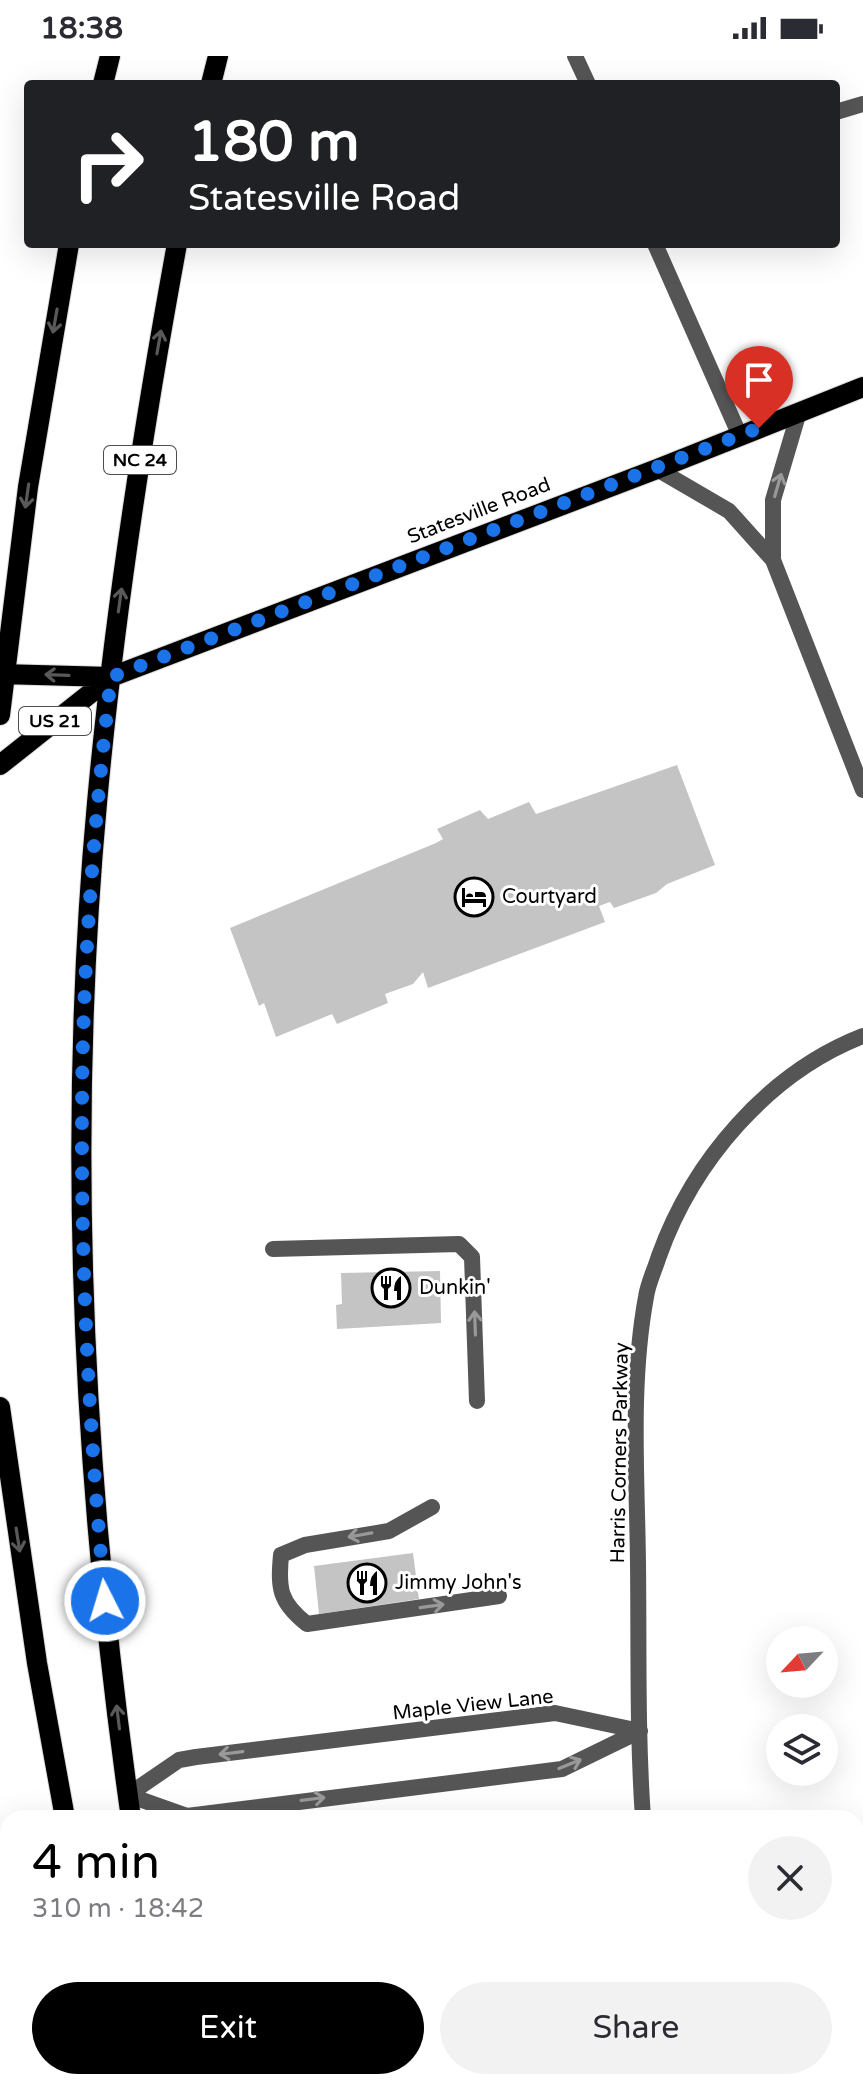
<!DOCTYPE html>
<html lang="en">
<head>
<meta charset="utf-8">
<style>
	body { margin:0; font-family:"Varela Round",sans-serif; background:#f2f2f3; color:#2b2b33; height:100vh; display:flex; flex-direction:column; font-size:30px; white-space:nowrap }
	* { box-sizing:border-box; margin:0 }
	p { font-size:26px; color:#7c7c81 }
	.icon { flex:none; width:44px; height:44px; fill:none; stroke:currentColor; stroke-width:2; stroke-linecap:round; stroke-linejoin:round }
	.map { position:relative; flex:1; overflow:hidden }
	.drawer { position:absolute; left:0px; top:1754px; width:864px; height:280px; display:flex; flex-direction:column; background:#fff; border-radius:24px 24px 0 0; box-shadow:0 8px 32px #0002 }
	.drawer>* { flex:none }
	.guide { position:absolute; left:24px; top:24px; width:816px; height:168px; border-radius:8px; box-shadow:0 8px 32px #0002; background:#202124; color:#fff; overflow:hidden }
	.needle { width:52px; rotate:244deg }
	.controls { position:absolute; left:766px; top:1570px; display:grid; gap:16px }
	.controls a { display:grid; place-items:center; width:72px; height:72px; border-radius:50%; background:#fff; box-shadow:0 8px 32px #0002; font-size:40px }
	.pin { position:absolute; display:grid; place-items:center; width:68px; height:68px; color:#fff; margin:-82px -34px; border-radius:50% 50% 50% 0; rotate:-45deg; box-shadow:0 0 8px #0007 }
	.pin .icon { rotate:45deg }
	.me { position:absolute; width:88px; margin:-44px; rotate:355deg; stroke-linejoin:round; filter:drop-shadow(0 0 6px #0008) }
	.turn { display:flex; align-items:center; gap:28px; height:168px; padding:0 32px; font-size:36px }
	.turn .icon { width:104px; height:104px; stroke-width:2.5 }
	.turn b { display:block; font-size:56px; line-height:68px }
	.round { display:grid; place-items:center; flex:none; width:84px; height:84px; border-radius:42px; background:#f2f2f3 }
	.headline { display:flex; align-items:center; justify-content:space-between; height:136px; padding:0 32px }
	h1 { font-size:48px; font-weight:600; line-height:60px; color:#000 }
	.primary-button { display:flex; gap:16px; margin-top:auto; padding:16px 32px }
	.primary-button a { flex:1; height:92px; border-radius:48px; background:#000; color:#fff; font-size:32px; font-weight:600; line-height:92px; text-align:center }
	.primary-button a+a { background:#f2f2f3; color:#2b2b33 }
	.status { display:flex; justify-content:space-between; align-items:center; height:56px; padding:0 40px; background:#fff; direction:ltr }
	.status svg { height:22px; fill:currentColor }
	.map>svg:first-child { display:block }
	.building { fill:#c4c4c4 }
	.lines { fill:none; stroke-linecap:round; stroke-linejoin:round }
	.primary-casing { stroke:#dbdbdb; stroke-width:22 }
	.lane { stroke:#555; stroke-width:16 }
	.street { stroke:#555; stroke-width:16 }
	.primary { stroke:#000; stroke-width:20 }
	.oneway { stroke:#595959 }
	.oneway2 { stroke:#999 }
	.route { stroke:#1a73e8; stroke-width:14; stroke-dasharray:0 25.2 }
	.labels { text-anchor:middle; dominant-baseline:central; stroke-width:6; stroke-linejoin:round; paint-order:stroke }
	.shield { fill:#fff; stroke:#4c4c4c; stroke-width:2 }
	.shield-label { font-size:18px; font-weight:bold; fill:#000 }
	.street-label { font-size:20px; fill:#000; stroke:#fff }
	.poi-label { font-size:20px; fill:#000; stroke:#fff; text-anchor:start }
</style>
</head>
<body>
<div class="status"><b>18:38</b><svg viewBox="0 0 49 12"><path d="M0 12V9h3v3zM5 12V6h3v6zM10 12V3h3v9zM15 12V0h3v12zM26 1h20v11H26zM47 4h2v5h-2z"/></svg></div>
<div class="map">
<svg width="863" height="2034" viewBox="0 0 863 2034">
	<rect width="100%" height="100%" fill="#fff"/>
	<path class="building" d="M 677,709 L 715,809 L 667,828 L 656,837 L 614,852 L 610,846 L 599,850 L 605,866 L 428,932 L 423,916 L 413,928 L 385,938 L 388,947 L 337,968 L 332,958 L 276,981 L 264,947 L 259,950 L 230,872 L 436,787 L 443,783 L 437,773 L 480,754 L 488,763 L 529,746 L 536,758 Z
		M 440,1215 L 441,1267 L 337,1273 L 336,1249 L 342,1248 L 341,1217 Z
		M 413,1497 L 419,1543 L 319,1558 L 314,1510 Z
		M 312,2026 L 445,2026 L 446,2034 L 314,2034 Z"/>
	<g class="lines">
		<defs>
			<path id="primary" d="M 103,28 L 110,0
				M 211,28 L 218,0
				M 0,618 L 111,621
				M 0,659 L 28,431 L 69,188
				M 0,709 L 111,621 L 657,413 L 863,331
				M 0,1351 L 37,1607 L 65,1762
				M 131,1762 C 83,1427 66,1084 97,747 C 114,559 143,373 177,188
				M 111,2026 L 112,2034
				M 174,2026 L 175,2034"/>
		</defs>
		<use href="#primary" class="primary-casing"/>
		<path class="lane" d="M 575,0 L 588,28
			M 836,56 L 863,48
			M 655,188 L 740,380
			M 657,413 L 729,455 L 773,504 L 863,734
			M 773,504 L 773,444 L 799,356
			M 273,1193 L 459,1188 L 472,1201 L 477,1345
			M 432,1451 L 389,1475 L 305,1489 L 281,1499 C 278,1532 279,1546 307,1568 L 499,1540"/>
		<path class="street" d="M 128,1739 L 187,1760 L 562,1713 L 640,1675
			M 128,1739 L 179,1704 L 196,1701 L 555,1657 L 640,1675
			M 643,1762 C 637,1677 639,1592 638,1507 C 637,1419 630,1328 646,1241 C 648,1227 655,1213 659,1200 C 693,1105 768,1017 863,980
			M 0,1931 L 8,1930
			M 741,2026 L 747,2034"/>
		<use href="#primary" class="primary"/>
	</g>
	<defs><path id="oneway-shaft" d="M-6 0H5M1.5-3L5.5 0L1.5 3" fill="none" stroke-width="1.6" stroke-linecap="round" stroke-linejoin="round" transform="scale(2)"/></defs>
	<g class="oneway">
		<use href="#oneway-shaft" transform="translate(55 265) rotate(100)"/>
		<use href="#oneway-shaft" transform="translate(159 286) rotate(-80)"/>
		<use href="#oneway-shaft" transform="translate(27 440) rotate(98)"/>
		<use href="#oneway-shaft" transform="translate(120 544) rotate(-82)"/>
		<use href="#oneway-shaft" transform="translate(57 619) rotate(-178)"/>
		<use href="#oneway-shaft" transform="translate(18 1484) rotate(81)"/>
		<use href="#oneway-shaft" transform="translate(118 1661) rotate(-97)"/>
	</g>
	<g class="oneway2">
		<use href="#oneway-shaft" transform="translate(778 429) rotate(-74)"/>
		<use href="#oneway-shaft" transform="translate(475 1267) rotate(-92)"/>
		<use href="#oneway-shaft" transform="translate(360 1479) rotate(170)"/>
		<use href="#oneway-shaft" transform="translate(432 1550) rotate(-8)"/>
		<use href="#oneway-shaft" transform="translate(231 1697) rotate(173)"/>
		<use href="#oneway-shaft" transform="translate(570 1708) rotate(-22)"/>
		<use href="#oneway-shaft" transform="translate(313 1743) rotate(-7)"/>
	</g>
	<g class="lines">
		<path class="route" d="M 105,1545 C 90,1384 81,1223 82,1061 C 82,914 94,767 111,621 L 759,372"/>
	</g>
	<defs>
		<symbol id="hotel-ring" viewBox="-11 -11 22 22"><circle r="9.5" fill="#fff" stroke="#000" stroke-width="1.5"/><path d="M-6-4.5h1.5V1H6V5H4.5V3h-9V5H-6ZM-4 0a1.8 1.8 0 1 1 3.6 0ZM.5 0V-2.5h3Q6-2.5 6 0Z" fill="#000"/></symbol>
		<symbol id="restaurant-ring" viewBox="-11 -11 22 22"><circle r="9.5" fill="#fff" stroke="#000" stroke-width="1.5"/><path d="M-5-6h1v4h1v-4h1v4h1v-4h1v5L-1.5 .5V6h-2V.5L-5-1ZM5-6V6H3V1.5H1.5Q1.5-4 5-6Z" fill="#000"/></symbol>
	</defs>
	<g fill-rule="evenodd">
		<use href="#hotel-ring" x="452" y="819" width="44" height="44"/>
		<use href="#restaurant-ring" x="369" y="1210" width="44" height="44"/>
		<use href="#restaurant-ring" x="345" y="1505" width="44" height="44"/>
	</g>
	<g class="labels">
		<g class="shield">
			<rect x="104" y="390" width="72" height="28" rx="6"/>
			<rect x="19" y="651" width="72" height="28" rx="6"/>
		</g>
		<g class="shield-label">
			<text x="140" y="404">NC 24</text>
			<text x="55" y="665">US 21</text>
		</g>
		<g class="street-label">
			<text transform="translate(479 455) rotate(-21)">Statesville Road</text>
			<text transform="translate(620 1397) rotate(-89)">Harris Corners Parkway</text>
			<text transform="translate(473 1649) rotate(-6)">Maple View Lane</text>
		</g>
		<g class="poi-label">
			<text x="502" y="841">Courtyard</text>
			<text x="419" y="1232">Dunkin'</text>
			<text x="395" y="1527">Jimmy John's</text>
		</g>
	</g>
</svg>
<div class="controls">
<a><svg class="needle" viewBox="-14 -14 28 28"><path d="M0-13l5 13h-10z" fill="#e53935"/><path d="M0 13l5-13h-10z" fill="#7c7c81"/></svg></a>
<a><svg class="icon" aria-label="layers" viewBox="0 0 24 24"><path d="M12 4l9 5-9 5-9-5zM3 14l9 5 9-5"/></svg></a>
</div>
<div class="pin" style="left:759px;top:372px;background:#d93025"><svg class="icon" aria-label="arrive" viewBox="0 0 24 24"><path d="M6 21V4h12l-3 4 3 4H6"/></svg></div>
<svg class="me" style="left:105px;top:1545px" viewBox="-20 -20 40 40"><circle r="17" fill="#1a73e8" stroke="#fff" stroke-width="3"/><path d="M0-11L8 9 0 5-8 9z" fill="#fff"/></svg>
<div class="guide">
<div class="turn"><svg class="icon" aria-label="right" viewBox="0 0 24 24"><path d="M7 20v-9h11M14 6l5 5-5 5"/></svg><div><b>180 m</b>Statesville Road</div></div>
</div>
<section class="drawer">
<div class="headline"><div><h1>4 min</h1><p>310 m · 18:42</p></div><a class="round"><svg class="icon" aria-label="close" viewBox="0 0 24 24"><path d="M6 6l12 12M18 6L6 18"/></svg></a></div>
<div class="primary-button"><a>Exit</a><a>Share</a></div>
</section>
</div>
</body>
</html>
